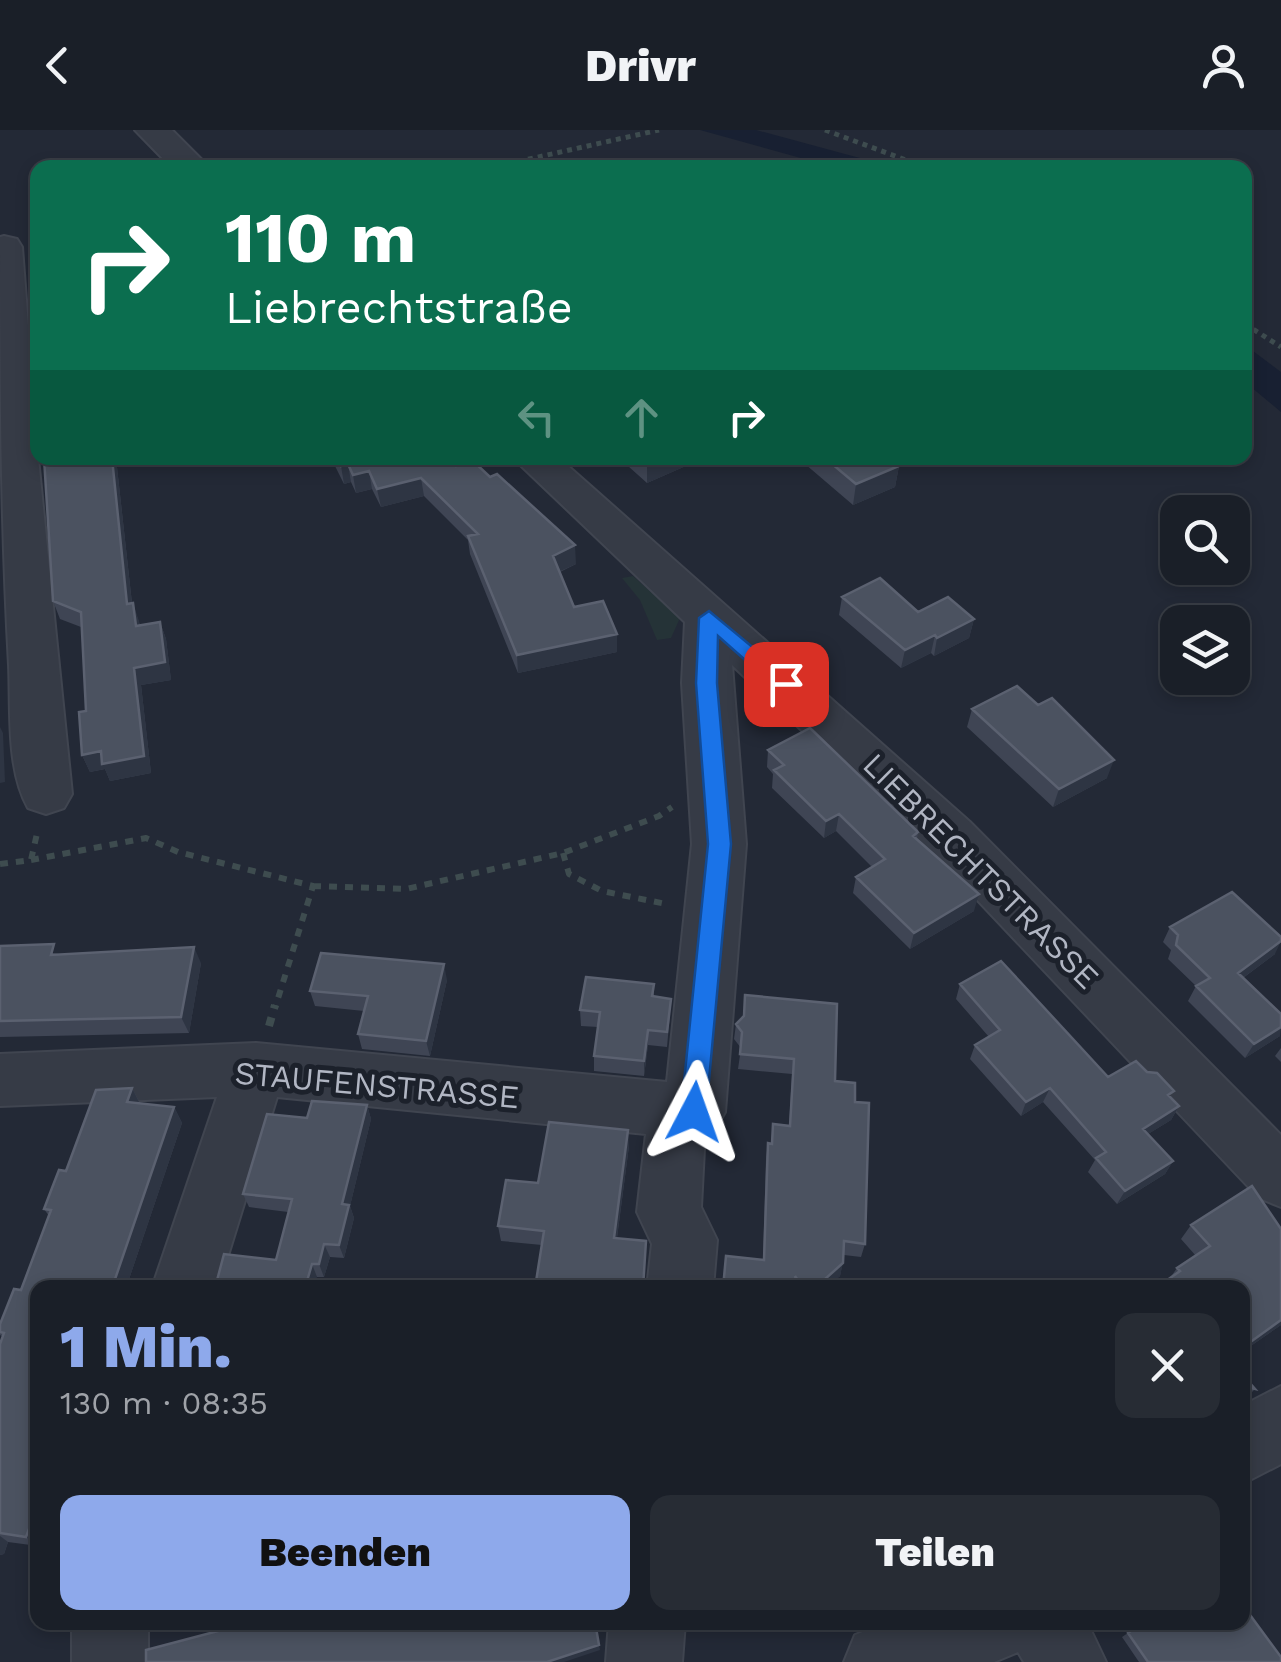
<!DOCTYPE html>
<html lang="de">
<head>
<meta charset="utf-8">
<style>
	body { margin:0; font-family:"Work Sans",sans-serif; background:#272c34; color:#f1f3f6; height:100vh; display:flex; flex-direction:column; font-size:38px; white-space:nowrap }
	* { box-sizing:border-box; margin:0 }
	p { font-size:32px; color:#9fa2a8 }
	.icon { flex:none; width:55px; height:55px; fill:none; stroke:currentColor; stroke-width:2; stroke-linecap:round; stroke-linejoin:round }
	.map { position:relative; flex:1; overflow:hidden }
	.panel { position:absolute; left:30px; top:1150px; width:1220px; height:350px; display:flex; flex-direction:column; background:#1a1f28; border-radius:20px; box-shadow:0 5px 15px #0003,0 0 0 2px #383d45 }
	.panel>* { flex:none }
	.hud { position:absolute; left:30px; top:30px; width:1222px; height:305px; border-radius:20px; box-shadow:0 5px 15px #0003,0 0 0 2px #383d45; background:#0b6e4f; color:#fff; overflow:hidden }
	.fabs { position:absolute; left:1160px; top:365px; display:grid; gap:20px }
	.fabs a { display:grid; place-items:center; width:90px; height:90px; border-radius:20px; background:#1a1f28; box-shadow:0 5px 15px #0003,0 0 0 2px #383d45; font-size:50px }
	.pin { position:absolute; display:grid; place-items:center; width:85px; height:85px; color:#fff; margin:-42px; border-radius:20px; box-shadow:0 5px 15px #0006 }
	.me { position:absolute; width:110px; margin:-55px; rotate:4deg; stroke-linejoin:round; filter:drop-shadow(0 0 8px #0008) }
	.turn { display:flex; align-items:center; gap:35px; height:210px; padding:0 30px; font-size:45px }
	.turn .icon { width:130px; height:130px; stroke-width:2.5 }
	.turn b { display:block; font-size:70px; line-height:85px }
	.lanes { display:flex; align-items:center; height:95px; padding:0 30px; background:#0003; justify-content:center; gap:50px; direction:ltr }
	.lanes .off { opacity:.35 }
	.round { display:grid; place-items:center; flex:none; width:105px; height:105px; border-radius:20px; background:#272c34 }
	.headline { display:flex; align-items:center; justify-content:space-between; height:170px; padding:0 30px }
	h1 { font-size:60px; font-weight:800; line-height:75px; color:#8ea9eb }
	.button { display:flex; gap:20px; margin-top:auto; padding:20px 30px }
	.button a { flex:1; height:115px; border-radius:20px; background:#8ea9eb; color:#111; font-size:40px; font-weight:800; line-height:115px; text-align:center }
	.button a+a { background:#272c34; color:#f1f3f6 }
	header { display:flex; justify-content:space-between; align-items:center; height:130px; padding:0 30px; background:#1a1f28; font-size:45px; font-weight:800 }
	.map>svg:first-child { display:block }
	.green { fill:#253337 }
	.water { fill:#182032 }
	.lines { fill:none; stroke-linecap:round; stroke-linejoin:round }
	.minor-casing { stroke:#404550; stroke-width:4 }
	.path-far2 { stroke:#3e4c4f; stroke-width:5; stroke-dasharray:5 5; stroke-linecap:butt }
	.path-far1 { stroke:#3e4c4f; stroke-width:6; stroke-dasharray:8 8; stroke-linecap:butt }
	.path { stroke:#3e4c4f; stroke-width:8; stroke-dasharray:9 9; stroke-linecap:butt }
	.minor { fill:#363b46; fill-rule:evenodd }
	.wall { fill:#3f4554 }
	.shaded-wall { fill:#2e3543 }
	.building { fill:#4b5260; stroke:#5b6170; stroke-width:2.5 }
	.route { fill:#1a73e8; stroke:#114b97; stroke-width:2.5 }
	.labels { text-anchor:middle; dominant-baseline:central; stroke-width:10; stroke-linejoin:round; paint-order:stroke }
	.street-label { font-size:32px; fill:#b1b6c3; stroke:#1c212b }
</style>
</head>
<body>
<header><svg class="icon" aria-label="back" viewBox="0 0 24 24"><path d="M15 5l-7 7 7 7"/></svg>Drivr<svg class="icon" aria-label="person" viewBox="0 0 24 24"><circle cx="12" cy="8" r="4"/><path d="M4 21q1-7 8-7t8 7"/></svg></header>
<div class="map">
<svg width="1281" height="1532" viewBox="0 0 1281 1532">
	<rect width="100%" height="100%" fill="#232936"/>
	<path class="green" d="M 633,446 L 680,488 L 671,508 L 657,510 L 640,470 L 622,448 Z"/>
	<path class="water" d="M 700,0 L 756,0 L 893,37 L 833,37 Z
		M 1245,215 L 1281,242 L 1281,282 L 1245,252 Z"/>
	<g class="lines">
		<defs>
			<path id="minor" d="M 135,0 L 172,0 L 210,38 L 172,38 Z
				M 4,106 L 17,109 L 22,117 L 38,328 L 72,664 L 64,678 L 46,684 L 28,678 C 6,639 11,579 9,535 C 1,392 0,250 0,107 Z
				M 513,328 L 559,328 L 970,692 L 1281,1005 L 1281,1077 L 1259,1068 L 932,722 L 732,535 L 746,714 L 725,982 L 704,1019 L 701,1077 L 717,1110 L 713,1158 L 647,1158 L 652,1114 L 637,1082 L 646,1004 L 277,967 L 218,1158 L 152,1158 L 217,967 L 0,976 L 0,924 L 256,913 L 667,952 L 692,714 L 682,553 L 685,492 Z
				M 1281,1256 L 1281,1334 L 1242,1354 L 1242,1276 Z
				M 72,1492 L 148,1492 L 148,1532 L 72,1532 Z
				M 609,1492 L 685,1492 L 682,1532 L 606,1532 Z
				M 888,1492 L 1087,1492 L 1106,1532 L 1024,1532 L 1018,1522 L 994,1532 L 844,1532 L 855,1505 Z"/>
		</defs>
		<use href="#minor" class="minor-casing"/>
		<path class="path-far2" d="M 825,0 L 927,38
			M 489,38 L 659,0
			M 1245,194 L 1281,217"/>
		<path class="path-far1" d="M 563,723 L 569,744 L 602,761 L 666,774
			M 31,730 L 146,708 L 178,722 L 313,756 L 275,878
			M 0,734 L 31,730 L 38,699
			M 313,756 L 406,759 L 563,723 L 659,686 L 672,677"/>
		<path class="path" d="M 269,896 L 275,875"/>
		<use href="#minor" class="minor"/>
	</g>
	<path class="wall" d="M 116,328 L 132,473 L 140,495 L 160,492 L 166,509 L 171,550 L 141,555 L 151,643 L 110,651 L 105,639 L 90,642 L 82,625 L 86,581 L 81,497 L 60,489 L 53,471 Z
		M 331,328 L 447,328 L 576,434 L 560,442 L 574,477 L 617,522 L 518,543 L 470,424 L 468,410 L 424,366 L 381,377 L 372,359 L 356,363 L 351,352 L 344,354 Z
		M 619,328 L 704,328 L 647,353 Z
		M 798,328 L 888,328 L 899,336 L 895,357 L 853,375 Z
		M 842,467 L 918,482 L 974,489 L 969,508 L 934,526 L 931,523 L 901,538 L 839,485 Z
		M 972,579 L 1107,648 L 1053,677 L 967,597 Z
		M 768,620 L 918,702 L 917,709 L 974,781 L 910,819 L 853,763 L 856,747 L 872,737 L 836,701 L 824,708 L 772,658 L 773,644 L 767,637 Z
		M 1170,797 L 1275,824 L 1243,848 L 1280,906 L 1245,928 L 1188,871 L 1196,856 L 1168,829 L 1171,820 L 1163,812 Z
		M 0,816 L 59,824 L 201,833 L 189,903 L 0,907 Z
		M 447,850 L 430,926 L 362,919 L 358,904 L 364,881 L 315,876 L 310,861 Z
		M 654,854 L 654,867 L 670,884 L 667,917 L 648,915 L 644,946 L 594,941 L 594,926 L 598,897 L 581,896 L 580,880 Z
		M 960,854 L 1108,947 L 1170,967 L 1179,976 L 1171,990 L 1148,1004 L 1173,1031 L 1165,1044 L 1117,1074 L 1088,1042 L 1095,1030 L 1043,972 L 1021,986 L 970,929 L 975,915 L 989,907 L 956,869 Z
		M 736,894 L 835,951 L 855,972 L 865,1114 L 861,1127 L 844,1125 L 840,1146 L 826,1158 L 723,1158 L 763,1129 L 766,1028 L 768,1013 L 771,1014 L 773,994 L 789,995 L 792,944 L 738,939 L 741,918 L 734,909 Z
		M 1281,918 L 1281,932 L 1275,926 Z
		M 132,958 L 140,973 L 174,977 L 182,993 L 126,1158 L 38,1158 L 38,1416 L 8,1412 L 4,1424 L 0,1425 L 0,1214 L 3,1207 L 0,1205 L 0,1194 L 21,1160 L 49,1086 L 44,1079 L 66,1041 Z
		M 367,975 L 371,989 L 350,1076 L 354,1088 L 344,1128 L 330,1127 L 324,1147 L 317,1147 L 276,1130 L 288,1082 L 249,1077 L 243,1064 L 307,988 Z
		M 629,1016 L 617,1108 L 646,1111 L 646,1125 L 501,1111 L 498,1096 L 538,1053 Z
		M 1191,1095 L 1281,1195 L 1242,1222 L 1242,1158 L 1170,1148 L 1177,1138 L 1196,1126 L 1181,1109 Z
		M 1242,1244 L 1255,1259 L 1244,1270 L 1242,1270 Z
		M 1144,1492 L 1281,1532 L 1139,1532 L 1122,1507 Z"/>
	<path class="shaded-wall" d="M 112,328 L 116,328 L 134,492 L 127,474 Z
		M 650,328 L 704,328 L 647,353 L 647,329 Z
		M 348,334 L 351,352 L 344,354 L 341,336 Z
		M 899,336 L 895,357 L 853,375 L 856,354 Z
		M 369,341 L 372,359 L 356,363 L 353,345 Z
		M 421,348 L 424,366 L 381,377 L 377,359 Z
		M 575,415 L 576,434 L 554,444 L 553,426 Z
		M 133,473 L 139,491 L 142,514 L 136,496 Z
		M 974,489 L 969,508 L 934,526 L 937,508 Z
		M 160,492 L 166,509 L 171,550 L 141,555 L 151,643 L 110,651 L 105,639 L 90,642 L 82,625 L 101,621 L 134,538 Z
		M 617,504 L 617,522 L 518,543 L 517,525 Z
		M 935,505 L 931,523 L 901,538 L 905,520 Z
		M 0,597 L 3,603 L 5,652 L 0,653 Z
		M 1114,630 L 1107,648 L 1053,677 L 1059,659 Z
		M 839,684 L 836,701 L 824,708 L 826,691 Z
		M 979,764 L 974,781 L 910,819 L 914,803 Z
		M 1281,811 L 1275,824 L 1229,858 L 1238,843 Z
		M 194,817 L 201,833 L 189,903 L 181,887 Z
		M 444,834 L 447,850 L 430,926 L 426,911 Z
		M 1281,897 L 1280,906 L 1245,928 L 1254,914 Z
		M 648,900 L 648,915 L 644,946 L 644,931 Z
		M 132,958 L 140,974 L 127,972 Z
		M 1050,958 L 1043,972 L 1021,986 L 1026,972 Z
		M 367,975 L 371,989 L 350,1076 L 354,1088 L 344,1128 L 339,1115 L 342,1074 Z
		M 1179,976 L 1171,990 L 1135,1012 L 1143,999 Z
		M 174,977 L 182,993 L 126,1158 L 112,1158 Z
		M 628,1000 L 629,1016 L 615,1122 L 614,1108 Z
		M 1173,1031 L 1165,1044 L 1117,1074 L 1125,1061 Z
		M 324,1114 L 330,1127 L 324,1147 L 319,1134 Z
		M 843,1133 L 840,1146 L 826,1158 L 815,1158 Z
		M 312,1134 L 317,1147 L 314,1158 L 305,1158 Z
		M 1281,1190 L 1281,1195 L 1242,1222 L 1242,1218 Z
		M 38,1375 L 38,1415 L 26,1407 Z
		M 0,1406 L 8,1412 L 4,1424 L 0,1425 Z
		M 599,1515 L 600,1520 L 564,1532 L 547,1532 Z"/>
	<path class="building" d="M 44,328 L 112,328 L 127,474 L 133,473 L 136,496 L 160,492 L 165,532 L 134,538 L 144,626 L 102,634 L 101,621 L 82,625 L 79,582 L 86,581 L 81,482 L 53,471 Z
		M 337,328 L 447,328 L 456,336 L 471,329 L 490,347 L 497,344 L 575,415 L 553,426 L 574,477 L 603,471 L 617,504 L 517,525 L 468,406 L 478,404 L 421,348 L 377,359 L 369,341 L 353,345 L 348,334 L 341,336 Z
		M 825,328 L 888,328 L 899,336 L 856,354 Z
		M 880,448 L 918,482 L 948,467 L 974,489 L 937,508 L 935,505 L 905,520 L 842,467 Z
		M 1017,556 L 1038,575 L 1052,568 L 1114,630 L 1059,659 L 972,579 Z
		M 810,598 L 918,702 L 913,706 L 979,764 L 914,803 L 856,747 L 885,729 L 839,684 L 826,691 L 774,640 L 784,635 L 768,620 Z
		M 1232,762 L 1281,807 L 1281,811 L 1238,843 L 1281,884 L 1281,897 L 1254,914 L 1196,856 L 1210,848 L 1176,815 L 1178,805 L 1170,797 Z
		M 54,814 L 51,825 L 194,817 L 181,887 L 0,891 L 0,816 Z
		M 321,823 L 444,834 L 426,911 L 358,904 L 368,866 L 310,861 Z
		M 1001,831 L 1108,947 L 1136,931 L 1147,942 L 1157,943 L 1174,961 L 1168,965 L 1179,976 L 1143,999 L 1173,1031 L 1125,1061 L 1096,1028 L 1106,1022 L 1050,958 L 1026,972 L 975,915 L 1000,900 L 960,854 Z
		M 586,847 L 654,854 L 652,866 L 671,869 L 667,902 L 648,900 L 644,931 L 594,926 L 600,882 L 580,880 Z
		M 745,865 L 837,874 L 835,951 L 855,953 L 855,972 L 869,973 L 865,1114 L 844,1111 L 843,1133 L 815,1158 L 803,1158 L 795,1146 L 799,1158 L 723,1158 L 726,1126 L 764,1130 L 768,1013 L 772,1014 L 773,994 L 790,996 L 794,929 L 740,924 L 742,902 L 736,894 L 744,886 Z
		M 132,958 L 127,972 L 174,977 L 112,1158 L 38,1158 L 38,1375 L 26,1407 L 0,1403 L 0,1214 L 4,1203 L 0,1202 L 0,1194 L 14,1159 L 21,1160 L 51,1080 L 44,1079 L 52,1058 L 59,1040 L 66,1041 L 96,960 Z
		M 312,971 L 367,975 L 342,1074 L 349,1075 L 339,1115 L 324,1114 L 319,1134 L 312,1134 L 305,1158 L 215,1158 L 224,1124 L 276,1130 L 292,1069 L 243,1064 L 267,984 L 307,988 Z
		M 549,992 L 628,1000 L 614,1108 L 646,1111 L 643,1158 L 535,1158 L 544,1101 L 498,1096 L 506,1050 L 538,1053 Z
		M 1252,1056 L 1281,1099 L 1281,1190 L 1242,1218 L 1242,1158 L 1156,1158 L 1180,1141 L 1177,1138 L 1210,1116 L 1191,1095 Z
		M 1242,1244 L 1255,1259 L 1242,1256 Z
		M 1242,1474 L 1281,1527 L 1281,1532 L 1148,1532 L 1128,1503 L 1144,1492 L 1242,1492 Z
		M 252,1492 L 595,1492 L 599,1515 L 547,1532 L 146,1532 L 146,1520 Z"/>
	<path class="route" d="M 709,481 L 797,554 L 794,560 L 779,560 L 718,506 L 717,553 L 731,714 L 706,982 L 702,990 L 694,994 L 685,990 L 681,982 L 708,714 L 696,553 L 699,488 Z"/>
	<g class="labels">
		<g class="street-label">
			<text transform="translate(981 741) rotate(45)">LIEBRECHTSTRASSE</text>
			<text transform="translate(377 955) rotate(5)">STAUFENSTRASSE</text>
		</g>
	</g>
</svg>
<div class="fabs">
<a><svg class="icon" aria-label="search" viewBox="0 0 24 24"><circle cx="10" cy="10" r="6"/><path d="M15 15l6 6"/></svg></a>
<a><svg class="icon" aria-label="layers" viewBox="0 0 24 24"><path d="M12 4l9 5-9 5-9-5zM3 14l9 5 9-5"/></svg></a>
</div>
<div class="pin" style="left:786px;top:554px;background:#d93025"><svg class="icon" aria-label="arrive" viewBox="0 0 24 24"><path d="M6 21V4h12l-3 4 3 4H6"/></svg></div>
<svg class="me" style="left:694px;top:982px" viewBox="-20 -20 40 40"><path d="M0-17L14 15 0 8-14 15z" fill="#1a73e8" stroke="#fff" stroke-width="4"/></svg>
<div class="hud">
<div class="turn"><svg class="icon" aria-label="right" viewBox="0 0 24 24"><path d="M7 20v-9h11M14 6l5 5-5 5"/></svg><div><b>110 m</b>Liebrechtstraße</div></div>
<div class="lanes"><svg class="icon off" aria-label="left" viewBox="0 0 24 24"><path d="M17 20v-9H6M10 6l-5 5 5 5"/></svg><svg class="icon off" aria-label="ahead" viewBox="0 0 24 24"><path d="M12 20V5M6 11l6-6 6 6"/></svg><svg class="icon" aria-label="right" viewBox="0 0 24 24"><path d="M7 20v-9h11M14 6l5 5-5 5"/></svg></div>
</div>
<section class="panel">
<div class="headline"><div><h1>1 Min.</h1><p>130 m · 08:35</p></div><a class="round"><svg class="icon" aria-label="close" viewBox="0 0 24 24"><path d="M6 6l12 12M18 6L6 18"/></svg></a></div>
<div class="button"><a>Beenden</a><a>Teilen</a></div>
</section>
</div>
</body>
</html>
